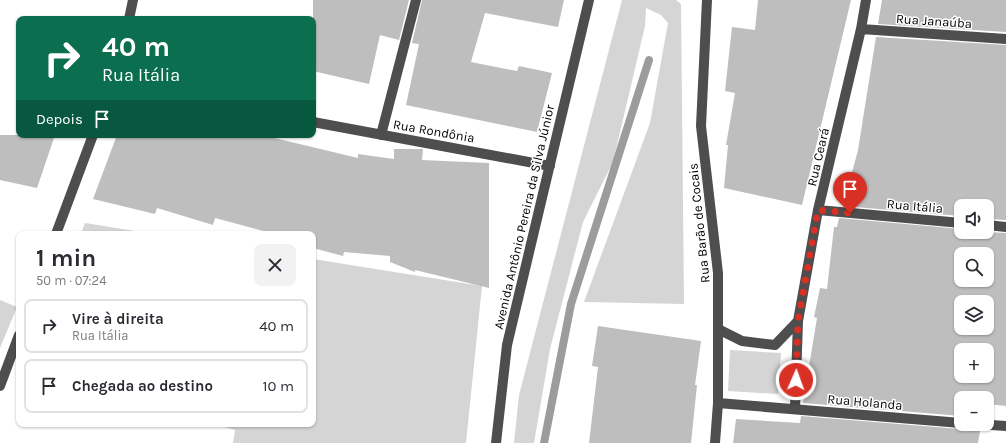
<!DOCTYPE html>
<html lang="pt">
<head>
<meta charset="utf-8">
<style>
	body { margin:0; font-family:Karla,sans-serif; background:#f2f2f3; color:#2b2b33; height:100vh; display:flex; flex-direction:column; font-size:15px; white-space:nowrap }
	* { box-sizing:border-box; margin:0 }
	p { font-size:13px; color:#7c7c81 }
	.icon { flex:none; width:22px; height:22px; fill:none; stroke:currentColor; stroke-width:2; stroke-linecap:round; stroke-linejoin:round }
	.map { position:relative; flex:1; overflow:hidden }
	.drawer { position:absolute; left:16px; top:231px; width:300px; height:196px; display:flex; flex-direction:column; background:#fff; border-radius:8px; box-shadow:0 1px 3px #0004 }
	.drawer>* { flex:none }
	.top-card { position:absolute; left:16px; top:16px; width:300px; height:122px; border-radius:8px; box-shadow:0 1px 3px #0004; background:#0b6e4f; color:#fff; overflow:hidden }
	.controls { position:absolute; left:954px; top:199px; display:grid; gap:8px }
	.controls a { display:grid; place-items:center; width:40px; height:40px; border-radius:8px; background:#fff; box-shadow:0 1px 3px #0004; font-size:20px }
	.pin { position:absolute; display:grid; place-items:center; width:34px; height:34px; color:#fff; margin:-41px -17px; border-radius:50% 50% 50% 0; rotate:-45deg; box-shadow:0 0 4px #0007 }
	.pin .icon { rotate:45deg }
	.me { position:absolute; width:44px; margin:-22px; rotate:2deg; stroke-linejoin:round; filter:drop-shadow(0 0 3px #0008) }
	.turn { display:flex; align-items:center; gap:14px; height:84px; padding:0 20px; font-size:18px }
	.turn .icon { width:52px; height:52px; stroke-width:2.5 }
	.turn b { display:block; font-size:28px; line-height:34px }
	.then { display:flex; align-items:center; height:38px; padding:0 20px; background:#0003; gap:8px; font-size:15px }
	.round { display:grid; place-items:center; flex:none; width:42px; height:42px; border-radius:8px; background:#f2f2f3 }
	.headline { display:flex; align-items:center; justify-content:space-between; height:68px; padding:0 20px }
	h1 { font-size:24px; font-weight:700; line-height:30px }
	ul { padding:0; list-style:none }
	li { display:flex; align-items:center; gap:12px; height:54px; margin:0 8px 6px; padding:0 12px; border:2px solid #e1e1e2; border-radius:8px }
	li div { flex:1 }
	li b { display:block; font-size:15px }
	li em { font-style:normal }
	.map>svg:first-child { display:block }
	.green { fill:#d5d5d5 }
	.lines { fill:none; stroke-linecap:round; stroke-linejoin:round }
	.stream { stroke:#9c9c9c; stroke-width:8 }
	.building { fill:#bebebe; fill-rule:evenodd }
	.minor { stroke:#4e4e4e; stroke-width:10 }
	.route { stroke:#d93025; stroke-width:7; stroke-dasharray:0 12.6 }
	.labels { text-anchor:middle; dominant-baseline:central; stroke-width:3; stroke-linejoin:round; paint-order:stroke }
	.street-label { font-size:13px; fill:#000; stroke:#fff }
</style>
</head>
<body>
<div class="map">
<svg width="1006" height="443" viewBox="0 0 1006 443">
	<rect width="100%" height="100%" fill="#fff"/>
	<path class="green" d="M 622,0 L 676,0 L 681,4 L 684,304 L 584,302 L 650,123 L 668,23 L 661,15 L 646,8 L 645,26 L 613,162 L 583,222 L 550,349 L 534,443 L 514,443 L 519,395 Z
		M 85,223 L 154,234 L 81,234 Z
		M 313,259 L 482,286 L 466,443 L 233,443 L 235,430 L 213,424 L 313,424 Z
		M 0,300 L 17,307 L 0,348 Z
		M 730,350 L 781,353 L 778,394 L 728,391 Z"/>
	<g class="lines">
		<path class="stream" d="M 544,443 L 571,304 L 649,60"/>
	</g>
	<path class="building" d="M 313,0 L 409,0 L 399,40 L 380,35 L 369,84 L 313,71 Z
		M 422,0 L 564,0 L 558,27 L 485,13 L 471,62 L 517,71 L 519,66 L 552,73 L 537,132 L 406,105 L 419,44 L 412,43 Z
		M 758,0 L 851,0 L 802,205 L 724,188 L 728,145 L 726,145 L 735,93 L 725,91 L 732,27 L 755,30 Z
		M 882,0 L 1006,0 L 1006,32 L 878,24 Z
		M 876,37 L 1006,45 L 1006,220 L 987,219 L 987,206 L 961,206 L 961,216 L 843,206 L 858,150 Z
		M 0,135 L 55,135 L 37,188 L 0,180 Z
		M 117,135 L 262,135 L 358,158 L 358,154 L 394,159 L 394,149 L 423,149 L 422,160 L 489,163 L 489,288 L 415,270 L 415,272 L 390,262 L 390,256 L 344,252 L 343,256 L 313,248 L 313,234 L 275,234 L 215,218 L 213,225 L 157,208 L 155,214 L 93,199 Z
		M 839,218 L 961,229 L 961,232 L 987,232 L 1006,233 L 1006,406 L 987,404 L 987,398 L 961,398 L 961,416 L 803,403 L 817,318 L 814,317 L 820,288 L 827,289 L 834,227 L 837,227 ZM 961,254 L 987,254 L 987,280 L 961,280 ZM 961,302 L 987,302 L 987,328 L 961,328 ZM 961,350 L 987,350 L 987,376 L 961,376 Z
		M 598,326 L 701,341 L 695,385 L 697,385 L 691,443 L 589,443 L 598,367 L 592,366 Z
		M 801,416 L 960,429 L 964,429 L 967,424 L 970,424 L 972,429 L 980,431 L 978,443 L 733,443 L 736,419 L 800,423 Z"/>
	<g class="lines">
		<path class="minor" d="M 707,0 L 701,126 L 718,273 L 718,403 L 715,443
			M 129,19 L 133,0
			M 861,29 L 1006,39
			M 313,122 L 550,166
			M 381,135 L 416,0
			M 818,210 L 961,223
			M 987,225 L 1006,227
			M 56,234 L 93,135
			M 718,329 L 742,341 L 775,345 L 798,321
			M 0,386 L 19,335
			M 718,403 L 961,423
			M 795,409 L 798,321 L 818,210 L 861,29 L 866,0
			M 976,424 L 1006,426
			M 496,443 L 507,345 L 589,0"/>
	</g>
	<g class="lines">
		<path class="route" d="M 796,380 L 798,321 L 818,210 L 850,213"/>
	</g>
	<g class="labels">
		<g class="street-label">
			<text transform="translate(934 21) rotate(4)">Rua Janaúba</text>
			<text transform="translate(434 131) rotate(10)">Rua Rondônia</text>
			<text transform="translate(818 157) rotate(-77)">Rua Ceará</text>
			<text transform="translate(915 206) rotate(5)">Rua Itália</text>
			<text transform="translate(524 217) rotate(-77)">Avenida Antônio Pereira da Silva Júnior</text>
			<text transform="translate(699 223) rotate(-96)">Rua Barão de Cocais</text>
			<text transform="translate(865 402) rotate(5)">Rua Holanda</text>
		</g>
	</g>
</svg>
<div class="controls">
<a><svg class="icon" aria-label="sound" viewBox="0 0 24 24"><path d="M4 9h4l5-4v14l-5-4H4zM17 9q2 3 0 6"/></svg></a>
<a><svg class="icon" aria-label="search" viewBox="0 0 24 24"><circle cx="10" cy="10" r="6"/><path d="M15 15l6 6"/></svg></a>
<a><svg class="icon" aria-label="layers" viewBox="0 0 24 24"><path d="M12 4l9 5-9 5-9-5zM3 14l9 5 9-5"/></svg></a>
<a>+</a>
<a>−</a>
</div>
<div class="pin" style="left:850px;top:213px;background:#d93025"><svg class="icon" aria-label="arrive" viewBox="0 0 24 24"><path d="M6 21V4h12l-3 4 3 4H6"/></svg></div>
<svg class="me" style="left:796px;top:380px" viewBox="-20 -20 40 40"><circle r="17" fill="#d93025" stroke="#fff" stroke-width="3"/><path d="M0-11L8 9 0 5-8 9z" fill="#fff"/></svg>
<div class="top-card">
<div class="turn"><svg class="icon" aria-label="right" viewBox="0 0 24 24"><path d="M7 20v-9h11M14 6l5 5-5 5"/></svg><div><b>40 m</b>Rua Itália</div></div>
<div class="then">Depois<svg class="icon" aria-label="arrive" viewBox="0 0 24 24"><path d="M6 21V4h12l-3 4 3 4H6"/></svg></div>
</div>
<section class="drawer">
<div class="headline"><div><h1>1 min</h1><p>50 m · 07:24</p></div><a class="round"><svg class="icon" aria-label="close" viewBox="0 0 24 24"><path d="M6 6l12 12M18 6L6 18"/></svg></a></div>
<ul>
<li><svg class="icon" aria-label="right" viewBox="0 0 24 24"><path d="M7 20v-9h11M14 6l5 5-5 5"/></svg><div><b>Vire à direita</b><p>Rua Itália</p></div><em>40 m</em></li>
<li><svg class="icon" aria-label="arrive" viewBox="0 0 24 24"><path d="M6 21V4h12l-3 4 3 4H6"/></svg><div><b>Chegada ao destino</b></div><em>10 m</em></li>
</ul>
</section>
</div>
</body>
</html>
